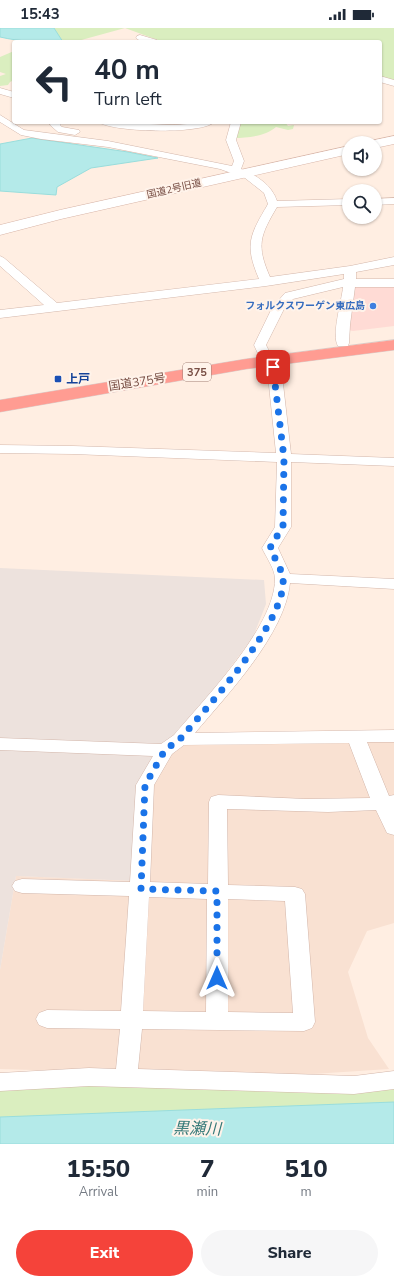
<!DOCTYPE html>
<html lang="en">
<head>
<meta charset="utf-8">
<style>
	body { margin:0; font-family:"Nunito Sans","Noto Sans JP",sans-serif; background:#f6f6f7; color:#1f2937; height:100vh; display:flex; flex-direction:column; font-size:15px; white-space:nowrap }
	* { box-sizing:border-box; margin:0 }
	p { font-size:13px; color:#747a83 }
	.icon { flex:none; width:22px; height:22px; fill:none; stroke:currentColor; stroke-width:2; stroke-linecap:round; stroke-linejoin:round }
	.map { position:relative; height:1116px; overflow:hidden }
	.side { display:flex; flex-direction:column; background:#fff; flex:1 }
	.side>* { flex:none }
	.guide { position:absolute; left:12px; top:12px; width:370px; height:84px; border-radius:4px; box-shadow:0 1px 3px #0004; background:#fff; color:#1f2937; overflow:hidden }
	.controls { position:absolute; left:342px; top:108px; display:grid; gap:8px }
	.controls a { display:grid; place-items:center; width:40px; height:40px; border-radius:50%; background:#fff; box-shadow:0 1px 3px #0004; font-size:20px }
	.pin { position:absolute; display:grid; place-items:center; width:34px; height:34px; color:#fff; margin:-17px; border-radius:8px; box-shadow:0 2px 6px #0006 }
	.me { position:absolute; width:44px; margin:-22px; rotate:0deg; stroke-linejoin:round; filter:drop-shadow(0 0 3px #0008) }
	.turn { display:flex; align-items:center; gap:14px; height:84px; padding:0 16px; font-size:18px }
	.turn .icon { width:52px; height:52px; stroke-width:2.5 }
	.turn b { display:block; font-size:28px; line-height:34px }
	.eta { display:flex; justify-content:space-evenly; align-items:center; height:68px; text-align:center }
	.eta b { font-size:24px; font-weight:800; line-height:28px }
	.button { display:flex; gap:8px; margin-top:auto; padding:8px 16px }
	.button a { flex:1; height:46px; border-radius:24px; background:#f5433a; color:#fff; font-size:16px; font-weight:800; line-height:46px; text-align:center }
	.button a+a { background:#f6f6f7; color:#1f2937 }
	.status { display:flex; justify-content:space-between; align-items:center; height:28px; padding:0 20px; background:#fff; direction:ltr }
	.status svg { height:11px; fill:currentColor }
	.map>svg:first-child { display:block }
	.residential { fill:#f9e1d2 }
	.commercial { fill:#ffdbd5 }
	.industrial { fill:#ede2dd }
	.green { fill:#daeebf }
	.water { fill:#b4eae9; stroke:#99dddc }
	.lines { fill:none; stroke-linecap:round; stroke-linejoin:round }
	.street-casing { stroke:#d3b6aa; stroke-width:1 }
	.secondary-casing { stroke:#d7b4a7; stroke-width:1 }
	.highway-casing { stroke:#d9cecb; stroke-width:1 }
	.street { fill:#fff; fill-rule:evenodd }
	.secondary { fill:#fff; fill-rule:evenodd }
	.highway { fill:#ff9c92; fill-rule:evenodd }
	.route { stroke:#1a73e8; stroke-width:7; stroke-dasharray:0 12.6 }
	.shop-dot { fill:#3f7fe0; stroke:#fff3ea; stroke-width:1.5 }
	.transit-dot { fill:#1a4fb4; stroke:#fff3ea; stroke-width:1.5 }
	.labels { text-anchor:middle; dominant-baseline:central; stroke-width:4; stroke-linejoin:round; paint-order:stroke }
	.far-street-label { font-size:10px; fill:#794f45; stroke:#fff3ea }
	.far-shop-label { font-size:10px; font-weight:bold; fill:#366cbe; stroke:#fff3ea; text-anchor:end }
	.shield { fill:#fff3ea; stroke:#a18076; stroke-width:1 }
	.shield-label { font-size:11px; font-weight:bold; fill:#794f45 }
	.transit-label { font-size:12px; font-weight:bold; fill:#164399; stroke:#fff3ea; text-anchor:start }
	.street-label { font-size:12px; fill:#794f45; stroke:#fff3ea }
	.near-water-label { font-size:16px; font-style:italic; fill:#357978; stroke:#fff3ea }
</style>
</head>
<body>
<div class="status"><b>15:43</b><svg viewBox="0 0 49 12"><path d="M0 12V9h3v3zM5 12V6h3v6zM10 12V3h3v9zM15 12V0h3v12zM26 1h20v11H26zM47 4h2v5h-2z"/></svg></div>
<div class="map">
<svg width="394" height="1116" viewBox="0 0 394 1116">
	<rect width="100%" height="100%" fill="#ffeee2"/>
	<path class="residential" d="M 394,711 L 394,895 L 367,903 L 348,944 L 368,1010 L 389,1041 L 267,1049 L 0,1041 L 0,942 L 16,848 L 135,853 L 143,756 L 181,713 Z"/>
	<path class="commercial" d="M 354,258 L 394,259 L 394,298 L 353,303 L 348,302 Z"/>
	<path class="industrial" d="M 0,540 L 264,552 L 266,576 L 253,609 L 143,756 L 135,853 L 16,848 L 0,942 Z"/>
	<path class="green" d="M 52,0 L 125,0 L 74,14 L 63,14 Z
		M 125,0 L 394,0 L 394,53 L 380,50 L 380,14 L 163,14 Z
		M 14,23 L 14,52 L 10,54 L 8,57 L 0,58 L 0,48 L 6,46 L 0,44 L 0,29 Z
		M 238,94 L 285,94 L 288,98 L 294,97 L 293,101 L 288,102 L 276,99 C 266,108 248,110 234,110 Z
		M 0,1057 L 394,1058 L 394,1116 L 0,1116 Z"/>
	<path class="water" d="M 0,0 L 54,0 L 63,14 C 42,14 21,14 0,9 Z
		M 32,110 L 128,124 L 158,130 L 91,140 L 57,159 L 56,167 L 0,163 L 0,116 Z
		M 394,1074 L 394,1116 L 0,1116 L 0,1089 Z"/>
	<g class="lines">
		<defs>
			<path id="street" d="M 140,7 L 157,12 L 158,14 C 151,14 142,15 136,10 L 137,8 Z
				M 380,48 L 394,52 L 394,58 L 380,54 Z
				M 0,60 L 14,64 L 14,70 L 0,66 Z
				M 0,87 L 24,102 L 108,113 L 232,138 L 234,133 L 226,112 L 231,94 L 241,94 L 236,112 L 244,133 L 241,141 C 256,147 272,157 277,173 L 349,171 L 349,177 L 277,179 C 260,208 256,217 270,249 L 350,238 L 394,229 L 394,237 L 356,244 L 356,251 L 394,251 L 394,259 L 355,259 L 350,297 L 349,315 L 348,318 L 338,318 C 331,307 342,272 343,259 L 293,271 L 284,281 L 266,317 L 270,325 L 269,328 L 259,328 L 254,317 L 272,280 L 285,265 L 344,251 L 344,246 L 266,258 L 0,290 L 0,282 L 44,277 L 0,238 L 0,228 L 4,230 L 57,275 L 259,251 C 244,216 250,207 268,176 L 264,165 L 245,150 L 220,141 L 108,119 L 41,111 L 21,107 L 0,94 Z
				M 52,94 L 63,94 L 60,97 L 62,99 L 79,102 L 80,104 L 75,107 L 58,104 L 50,97 Z
				M 99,94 L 174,97 L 214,94 C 203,107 108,104 99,94 Z
				M 394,170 L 394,176 L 375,177 L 375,171 Z
				M 270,329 L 275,330 L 281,338 L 291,426 L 394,430 L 394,438 L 291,434 L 291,499 L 278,520 L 290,546 L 394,551 L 394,561 L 290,555 C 285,606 228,666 195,705 L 394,702 L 394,714 L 367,714 L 389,768 L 394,767 L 394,807 L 387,805 L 376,782 L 328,784 L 227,781 L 228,857 L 295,859 L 302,861 L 305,866 L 315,994 L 312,1000 L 304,1003 L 142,1001 L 138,1041 L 354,1048 L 394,1043 L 394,1061 L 354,1066 L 89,1058 L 0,1063 L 0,1045 L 89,1040 L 116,1041 L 120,1001 L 47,1000 L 39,997 L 36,991 L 39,985 L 47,982 L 121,983 L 129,868 L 22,865 L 15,863 L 12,858 L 15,853 L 22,851 L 130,854 L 136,757 L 153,728 L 0,722 L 0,710 L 161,716 L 174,707 C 204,671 275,599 275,551 C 275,541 266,529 262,520 L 275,499 L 277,434 L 73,426 L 0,425 L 0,417 L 73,418 L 276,425 L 267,338 L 263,333 L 265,330 ZM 349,715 L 370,770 L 306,771 L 218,767 L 211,769 L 209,774 L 208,856 L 150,854 L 154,757 L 172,726 L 184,717 ZM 149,869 L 207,871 L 206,984 L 143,983 ZM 228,871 L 285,873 L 293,985 L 228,984 Z"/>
			<path id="secondary" d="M 394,108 L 394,116 L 375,120 L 375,115 L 369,115 L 370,113 Z
				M 349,118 L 349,126 L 61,191 L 0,207 L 0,197 L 60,182 Z"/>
			<path id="highway" d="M 394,312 L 394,322 L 246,341 L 0,384 L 0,372 L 246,331 Z"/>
		</defs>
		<use href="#street" class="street-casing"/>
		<use href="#secondary" class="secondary-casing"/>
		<use href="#highway" class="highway-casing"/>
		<use href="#street" class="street"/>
		<use href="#secondary" class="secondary"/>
		<use href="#highway" class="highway"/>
	</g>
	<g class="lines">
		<path class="route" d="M 217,950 L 217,863 L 141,861 L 145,757 L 165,722 L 180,711 C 208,678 287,593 283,550 C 282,542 273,527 270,520 L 283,498 L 284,430 L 273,339"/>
	</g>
	<circle class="shop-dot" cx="373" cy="278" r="4"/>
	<rect class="transit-dot" x="54" y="347" width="8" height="8" rx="2"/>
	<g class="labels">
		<g class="far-street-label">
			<text transform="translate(174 161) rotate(-13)">国道2号旧道</text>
		</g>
		<g class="far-shop-label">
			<text x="365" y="278">フォルクスワーゲン東広島</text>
		</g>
		<rect class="shield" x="183" y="335" width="28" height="18" rx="3"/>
		<g class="shield-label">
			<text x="197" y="344">375</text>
		</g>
		<g class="transit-label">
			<text x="66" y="351">上戸</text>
		</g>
		<g class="street-label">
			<text transform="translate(137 354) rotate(-9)">国道375号</text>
		</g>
		<g class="near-water-label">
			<text transform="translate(197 1101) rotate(1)">黒瀬川</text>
		</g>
	</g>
</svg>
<div class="controls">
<a><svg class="icon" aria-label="sound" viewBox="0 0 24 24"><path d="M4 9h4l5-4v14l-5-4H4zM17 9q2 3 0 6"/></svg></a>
<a><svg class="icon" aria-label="search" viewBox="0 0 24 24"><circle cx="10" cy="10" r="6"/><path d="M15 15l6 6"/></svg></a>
</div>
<div class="pin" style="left:273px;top:339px;background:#d93025"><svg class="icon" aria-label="arrive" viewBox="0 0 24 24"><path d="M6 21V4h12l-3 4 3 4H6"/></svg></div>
<svg class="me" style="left:217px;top:950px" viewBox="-20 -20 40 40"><path d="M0-17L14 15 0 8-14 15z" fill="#1a73e8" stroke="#fff" stroke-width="4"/></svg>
<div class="guide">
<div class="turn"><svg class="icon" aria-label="left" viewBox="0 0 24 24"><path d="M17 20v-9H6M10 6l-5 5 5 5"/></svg><div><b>40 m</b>Turn left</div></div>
</div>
</div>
<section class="side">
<div class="eta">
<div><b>15:50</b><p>Arrival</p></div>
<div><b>7</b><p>min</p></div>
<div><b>510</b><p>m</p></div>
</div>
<div class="button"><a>Exit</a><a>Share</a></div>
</section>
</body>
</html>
